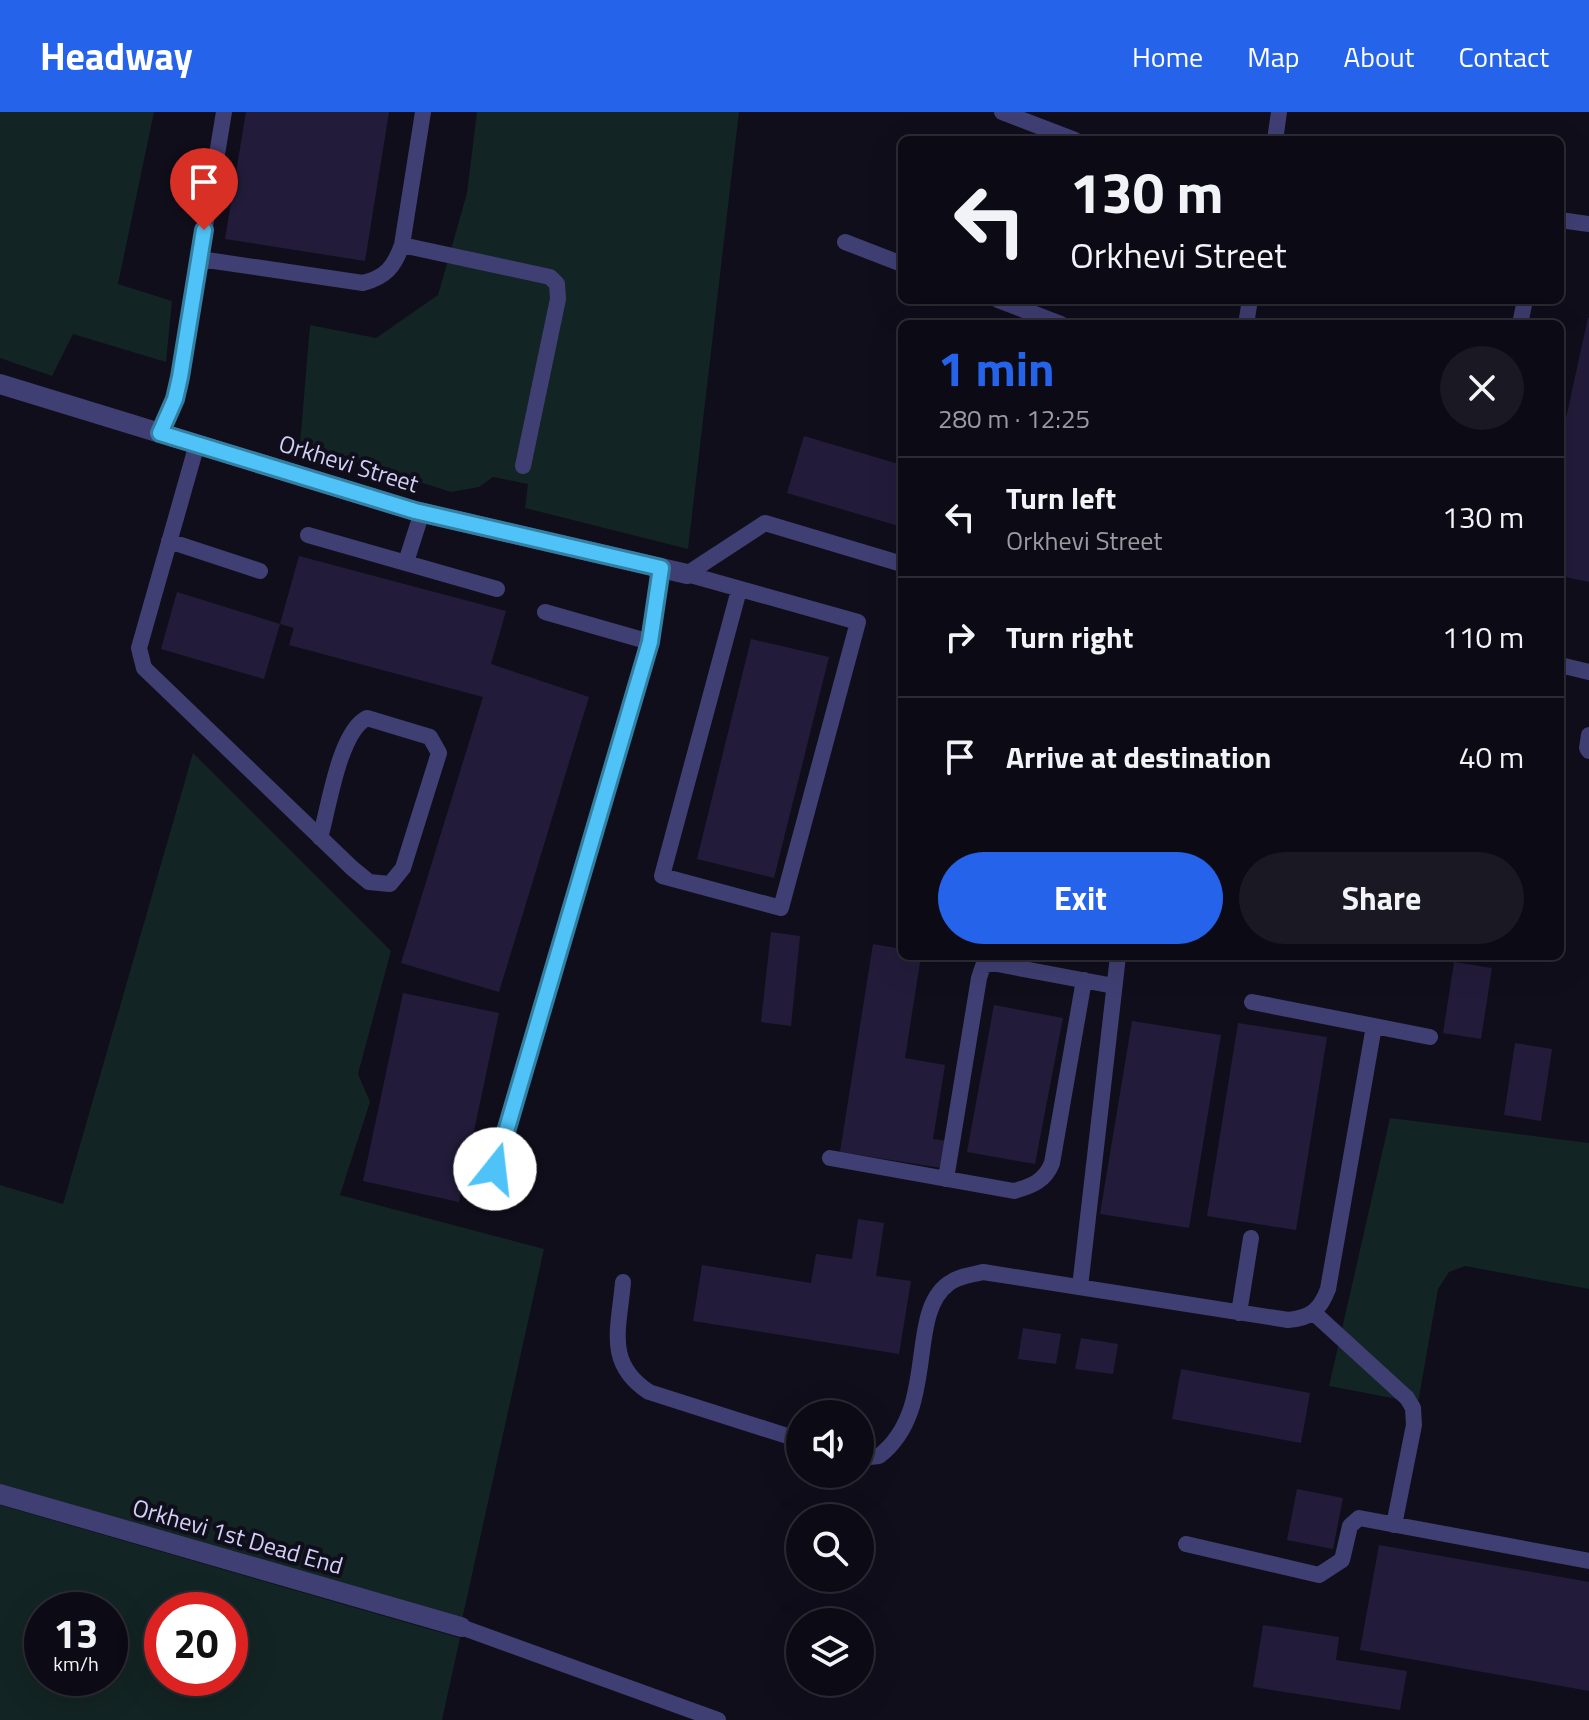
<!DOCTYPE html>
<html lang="en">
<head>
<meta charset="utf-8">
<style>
	body { margin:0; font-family:"Titillium Web",sans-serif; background:#1a1822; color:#f1f3f6; height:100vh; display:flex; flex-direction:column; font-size:30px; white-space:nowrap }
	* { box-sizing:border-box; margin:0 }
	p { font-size:26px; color:#9a9aa0 }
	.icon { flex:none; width:44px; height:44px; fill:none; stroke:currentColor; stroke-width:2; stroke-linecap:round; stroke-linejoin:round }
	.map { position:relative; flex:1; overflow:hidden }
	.details { position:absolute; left:898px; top:208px; width:666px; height:640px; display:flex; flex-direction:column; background:#0c0a14; border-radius:12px; box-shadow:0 8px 32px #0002,0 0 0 2px #2c2b34 }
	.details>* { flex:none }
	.guide { position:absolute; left:898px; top:24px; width:666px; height:168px; border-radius:12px; box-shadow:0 8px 32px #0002,0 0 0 2px #2c2b34; background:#0c0a14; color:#f1f3f6; overflow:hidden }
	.tools { position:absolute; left:786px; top:1288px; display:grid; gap:16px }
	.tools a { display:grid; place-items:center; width:88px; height:88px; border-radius:50%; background:#0c0a14; box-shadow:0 8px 32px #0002,0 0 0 2px #2c2b34; font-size:40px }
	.speed { position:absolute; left:24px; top:1480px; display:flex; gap:16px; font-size:40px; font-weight:700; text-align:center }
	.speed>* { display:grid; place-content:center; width:104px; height:104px; border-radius:50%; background:#0c0a14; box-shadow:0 8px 32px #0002,0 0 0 2px #2c2b34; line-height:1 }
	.speed small { font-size:20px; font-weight:400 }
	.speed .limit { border:12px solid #d22; background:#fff; color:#111 }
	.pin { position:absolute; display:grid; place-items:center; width:68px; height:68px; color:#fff; margin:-82px -34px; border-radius:50% 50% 50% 0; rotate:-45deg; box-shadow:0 0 8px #0007 }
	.pin .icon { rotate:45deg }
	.me { position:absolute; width:88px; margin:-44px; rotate:16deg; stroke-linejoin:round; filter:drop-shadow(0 0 6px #0008) }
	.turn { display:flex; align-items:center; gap:28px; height:168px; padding:0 40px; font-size:36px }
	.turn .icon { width:104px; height:104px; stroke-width:2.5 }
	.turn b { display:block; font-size:56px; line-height:68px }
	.round { display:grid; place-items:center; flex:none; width:84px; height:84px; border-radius:42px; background:#1a1822 }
	.head { display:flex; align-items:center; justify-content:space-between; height:136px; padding:0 40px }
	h1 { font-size:48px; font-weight:700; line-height:60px; color:#2563eb }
	.cta { display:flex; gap:16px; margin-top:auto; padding:16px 40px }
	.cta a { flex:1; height:92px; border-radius:48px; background:#2563eb; color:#fff; font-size:32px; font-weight:700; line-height:92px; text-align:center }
	.cta a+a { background:#1a1822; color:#f1f3f6 }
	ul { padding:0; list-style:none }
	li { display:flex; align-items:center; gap:24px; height:120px; padding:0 40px; border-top:2px solid #2c2b34 }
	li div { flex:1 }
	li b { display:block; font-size:30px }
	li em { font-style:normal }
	header { display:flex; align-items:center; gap:48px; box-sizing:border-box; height:112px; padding:0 40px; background:#2563eb; color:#fff }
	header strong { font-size:38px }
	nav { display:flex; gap:44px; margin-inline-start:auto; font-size:28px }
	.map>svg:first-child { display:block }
	.green { fill:#122423; fill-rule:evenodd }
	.building { fill:#221c3a }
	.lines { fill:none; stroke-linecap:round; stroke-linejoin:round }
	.service { stroke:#403f74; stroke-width:16 }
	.minor { stroke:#403f74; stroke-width:20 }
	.route-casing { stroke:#337fa1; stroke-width:20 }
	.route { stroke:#4fc3f7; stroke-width:14 }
	.labels { text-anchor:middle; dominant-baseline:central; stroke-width:8; stroke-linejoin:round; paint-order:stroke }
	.street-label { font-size:24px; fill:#d2cff8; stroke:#100e1b }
</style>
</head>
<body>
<header>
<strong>Headway</strong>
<nav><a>Home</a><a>Map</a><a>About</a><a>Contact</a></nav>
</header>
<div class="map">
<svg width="1589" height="1608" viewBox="0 0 1589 1608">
	<rect width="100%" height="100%" fill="#100e1b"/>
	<path class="green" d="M 0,0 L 154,0 L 118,172 L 172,189 L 166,250 L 73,222 L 52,264 L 0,246 Z
		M 477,0 L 739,0 L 688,437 L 525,396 L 528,372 L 493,365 L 479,375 L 451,380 L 300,332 L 310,213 L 376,226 L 438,183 L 467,81 Z
		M 193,641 L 391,839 L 358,962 L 370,990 L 340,1083 L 544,1137 L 462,1508 L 0,1372 L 0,1073 L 63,1092 Z
		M 1390,1006 L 1589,1031 L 1589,1177 L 1465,1154 L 1449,1160 L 1438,1177 L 1418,1291 L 1329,1274 Z
		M 0,1393 L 460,1526 L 442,1608 L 0,1608 ZM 110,1498 L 110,1566 L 42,1566 L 42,1498 ZM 230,1498 L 230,1566 L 162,1566 L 162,1498 Z"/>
	<path class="building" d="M 246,0 L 389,0 L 365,149 L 225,127 Z
		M 1588,206 L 1589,206 L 1589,470 L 1560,464 L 1560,333 Z
		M 804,324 L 902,353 L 902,415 L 787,381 Z
		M 299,444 L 506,499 L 491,552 L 589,585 L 499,880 L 401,851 L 483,585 L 289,533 L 294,516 L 280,512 L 264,567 L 161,537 L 177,480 L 280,512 Z
		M 751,527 L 829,545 L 774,766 L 697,747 Z
		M 771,820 L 800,824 L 791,914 L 761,910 Z
		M 873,832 L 902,837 L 902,844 L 921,844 L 905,946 L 945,953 L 933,1027 L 947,1029 L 942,1056 L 840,1040 Z
		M 1454,850 L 1492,856 L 1481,927 L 1443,921 Z
		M 403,881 L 499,901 L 459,1090 L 363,1069 Z
		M 994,893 L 1063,906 L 1035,1052 L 967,1040 Z
		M 1132,909 L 1221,923 L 1189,1116 L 1100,1102 Z
		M 1238,911 L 1327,925 L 1296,1118 L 1207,1104 Z
		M 1515,931 L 1552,937 L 1541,1009 L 1504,1003 Z
		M 858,1107 L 884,1111 L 876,1164 L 911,1169 L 899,1242 L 693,1209 L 702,1153 L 811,1171 L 816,1142 L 852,1147 Z
		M 1023,1216 L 1061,1222 L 1056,1252 L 1018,1247 Z
		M 1081,1226 L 1118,1232 L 1113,1262 L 1075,1257 Z
		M 1181,1257 L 1310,1281 L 1301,1331 L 1172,1307 Z
		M 1297,1377 L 1343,1386 L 1333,1437 L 1287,1428 Z
		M 1379,1433 L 1589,1470 L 1589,1579 L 1360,1538 Z
		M 1263,1513 L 1339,1525 L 1336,1548 L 1407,1559 L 1400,1598 L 1253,1575 Z"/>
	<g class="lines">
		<path class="service" d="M 1002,0 L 1075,28
			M 1275,28 L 1279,0
			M 1560,108 L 1589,112
			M 845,130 L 902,152
			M 402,133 L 550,165 L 557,172 L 558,187 L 523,354
			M 200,147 L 363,171 C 386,165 394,155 402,133 L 423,0
			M 998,188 L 1061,212
			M 1246,212 L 1250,188
			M 1520,212 L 1525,188
			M 160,321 L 175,287 L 180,265 L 224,0
			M 197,332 L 139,536 L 144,556 L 352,756 L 369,770 L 390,772 L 403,756 L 439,641 L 430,625 L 367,606 C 339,620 329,695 320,726
			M 308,423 L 497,477
			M 169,429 L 260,459
			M 406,450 L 422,400
			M 687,462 L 858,510 L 781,796 L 662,764 L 739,478
			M 687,462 L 765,411 L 902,452
			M 650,530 L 661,456
			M 1560,553 L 1589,560
			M 1589,623 L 1587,636 L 1589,639
			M 1252,890 L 1430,925
			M 830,1046 L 1014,1079 C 1032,1074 1045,1069 1052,1051 L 1084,868
			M 495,1057 L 650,530 L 545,500
			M 946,1067 L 979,866 L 983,854 L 992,851 L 1114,874
			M 623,1170 C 619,1217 605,1251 649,1280 L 800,1328
			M 1080,1175 L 1118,844
			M 1239,1201 L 1251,1126
			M 1314,1201 L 1407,1286 L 1413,1296 L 1414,1313 L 1394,1413
			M 860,1346 L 879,1344 C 939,1298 906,1203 948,1172 C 958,1164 972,1163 983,1160 L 1288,1208 C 1311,1206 1320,1198 1328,1177 L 1374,914
			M 1186,1432 L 1319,1463 L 1342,1448 L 1350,1414 L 1359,1406 L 1589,1449
			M 461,1515 L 718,1608"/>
		<path class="minor" d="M 0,272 L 415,399 L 687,462
			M 0,1382 L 461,1515"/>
	</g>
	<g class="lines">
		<defs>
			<path id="route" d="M 204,118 L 180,265 L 175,287 L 160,321 L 415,399 L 661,456 L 650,530 L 495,1057"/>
		</defs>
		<use href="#route" class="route-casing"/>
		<use href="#route" class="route"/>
	</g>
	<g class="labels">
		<g class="street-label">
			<text transform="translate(349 351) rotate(17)">Orkhevi Street</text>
			<text transform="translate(238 1424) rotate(16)">Orkhevi 1st Dead End</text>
		</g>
	</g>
</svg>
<div class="tools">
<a><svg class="icon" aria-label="sound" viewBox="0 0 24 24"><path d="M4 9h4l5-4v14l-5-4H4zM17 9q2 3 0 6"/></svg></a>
<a><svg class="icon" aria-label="search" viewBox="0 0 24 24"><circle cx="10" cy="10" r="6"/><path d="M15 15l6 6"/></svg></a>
<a><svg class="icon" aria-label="layers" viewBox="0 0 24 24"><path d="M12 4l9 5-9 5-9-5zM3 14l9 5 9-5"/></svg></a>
</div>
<div class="speed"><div>13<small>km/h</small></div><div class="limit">20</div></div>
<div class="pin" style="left:204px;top:118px;background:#d93025"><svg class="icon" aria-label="arrive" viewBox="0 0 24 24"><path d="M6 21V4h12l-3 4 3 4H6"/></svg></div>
<svg class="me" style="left:495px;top:1057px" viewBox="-20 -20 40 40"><circle r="19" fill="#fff"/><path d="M0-13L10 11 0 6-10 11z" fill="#4fc3f7"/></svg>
<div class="guide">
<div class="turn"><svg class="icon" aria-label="left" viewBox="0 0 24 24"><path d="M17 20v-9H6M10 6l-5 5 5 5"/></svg><div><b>130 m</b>Orkhevi Street</div></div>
</div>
<section class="details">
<div class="head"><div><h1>1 min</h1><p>280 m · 12:25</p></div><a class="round"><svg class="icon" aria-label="close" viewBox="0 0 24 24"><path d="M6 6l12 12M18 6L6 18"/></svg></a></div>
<ul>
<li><svg class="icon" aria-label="left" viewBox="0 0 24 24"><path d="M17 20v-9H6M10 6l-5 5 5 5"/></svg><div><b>Turn left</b><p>Orkhevi Street</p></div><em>130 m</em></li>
<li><svg class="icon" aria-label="right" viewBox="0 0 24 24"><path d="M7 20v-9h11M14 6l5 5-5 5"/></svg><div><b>Turn right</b></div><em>110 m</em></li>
<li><svg class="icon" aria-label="arrive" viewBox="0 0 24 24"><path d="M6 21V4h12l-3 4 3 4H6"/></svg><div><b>Arrive at destination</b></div><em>40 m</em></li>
</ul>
<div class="cta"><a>Exit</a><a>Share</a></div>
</section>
</div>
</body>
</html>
